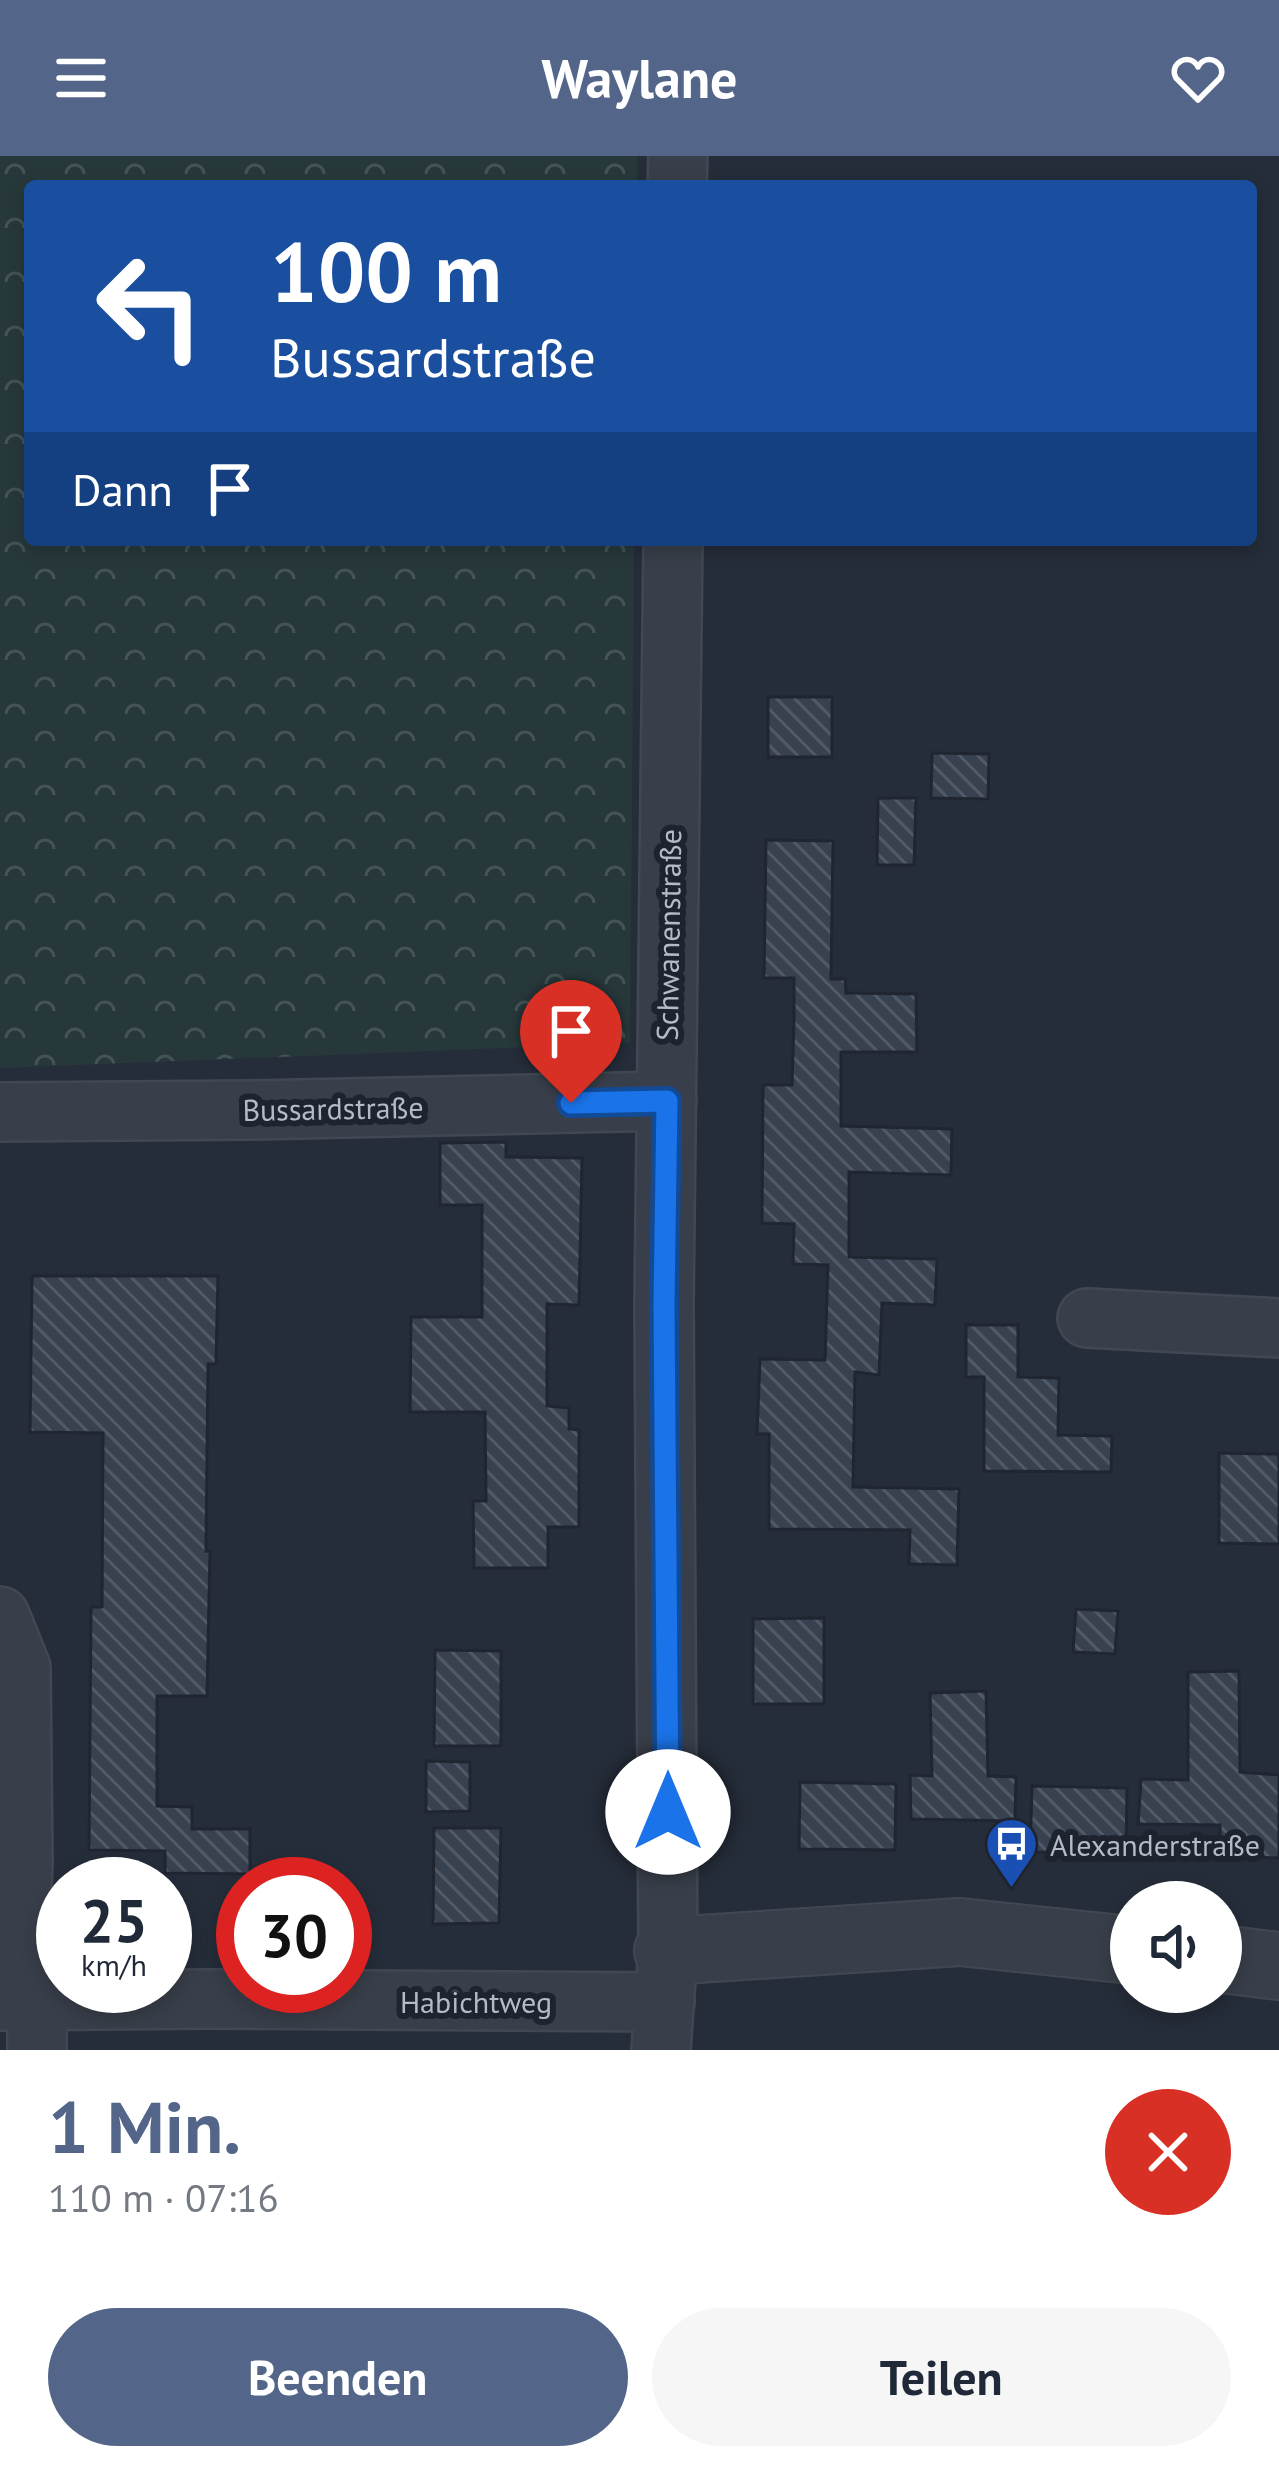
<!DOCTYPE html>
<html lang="de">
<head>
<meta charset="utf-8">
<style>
	body { margin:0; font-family:"PT Sans",sans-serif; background:#f6f6f7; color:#1f2937; height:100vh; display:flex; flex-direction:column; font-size:45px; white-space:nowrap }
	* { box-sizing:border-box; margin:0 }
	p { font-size:39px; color:#747a83 }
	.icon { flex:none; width:66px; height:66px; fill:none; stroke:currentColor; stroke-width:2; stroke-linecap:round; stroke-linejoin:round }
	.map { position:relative; height:1894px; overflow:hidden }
	.panel { display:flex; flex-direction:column; background:#fff; flex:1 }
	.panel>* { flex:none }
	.hud { position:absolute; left:24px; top:24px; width:1233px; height:366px; border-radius:12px; box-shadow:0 6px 18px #0003; background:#1a4fa0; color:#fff; overflow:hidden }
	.buttons { position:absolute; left:1110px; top:1725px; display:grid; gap:24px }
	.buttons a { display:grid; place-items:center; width:132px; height:132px; border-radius:50%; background:#fff; box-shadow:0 6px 18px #0003; font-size:60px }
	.speed { position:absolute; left:36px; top:1701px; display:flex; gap:24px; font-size:60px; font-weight:700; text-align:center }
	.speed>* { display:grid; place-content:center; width:156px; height:156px; border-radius:50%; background:#fff; box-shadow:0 6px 18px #0003; line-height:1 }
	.speed small { font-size:30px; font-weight:400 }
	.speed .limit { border:18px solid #d22; background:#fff; color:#111 }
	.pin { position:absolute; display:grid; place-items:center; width:102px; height:102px; color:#fff; margin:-123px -51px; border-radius:50% 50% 50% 0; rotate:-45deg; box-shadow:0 0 12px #0007 }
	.pin .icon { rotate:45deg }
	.me { position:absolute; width:132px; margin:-66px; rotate:0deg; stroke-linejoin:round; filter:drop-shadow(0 0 9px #0008) }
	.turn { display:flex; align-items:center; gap:42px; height:252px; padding:0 48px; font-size:54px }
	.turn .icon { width:156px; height:156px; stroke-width:2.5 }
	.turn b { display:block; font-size:84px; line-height:102px }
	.then { display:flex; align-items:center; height:114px; padding:0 48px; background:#0003; gap:24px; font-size:45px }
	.round { display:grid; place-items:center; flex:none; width:126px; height:126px; border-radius:63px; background:#f6f6f7 }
	.head { display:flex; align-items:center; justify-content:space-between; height:204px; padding:0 48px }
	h1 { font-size:72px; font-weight:600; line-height:90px; color:#536689 }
	.action { display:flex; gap:24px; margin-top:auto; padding:24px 48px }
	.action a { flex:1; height:138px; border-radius:72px; background:#536689; color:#fff; font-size:48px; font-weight:600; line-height:138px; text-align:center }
	.action a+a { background:#f6f6f7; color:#1f2937 }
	header { display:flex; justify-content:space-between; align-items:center; height:156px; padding:0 48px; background:#536689; color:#fff; font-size:54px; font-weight:600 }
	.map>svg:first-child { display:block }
	.forest { fill:url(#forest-crowns) }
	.building { fill:url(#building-back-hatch); stroke:#202631; stroke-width:3 }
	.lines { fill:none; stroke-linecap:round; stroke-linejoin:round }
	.minor-casing { stroke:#424853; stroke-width:62 }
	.tertiary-casing { stroke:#424853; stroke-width:70 }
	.minor { stroke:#393f4a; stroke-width:57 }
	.tertiary { stroke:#393f4a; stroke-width:66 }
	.route-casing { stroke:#114b97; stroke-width:30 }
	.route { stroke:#1a73e8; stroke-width:21 }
	.labels { text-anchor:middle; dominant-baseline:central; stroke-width:12; stroke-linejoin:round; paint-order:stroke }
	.street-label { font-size:30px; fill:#b4bac6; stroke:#1e242f }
	.poi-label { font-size:30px; fill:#b4bac6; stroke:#1e242f; text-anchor:start }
</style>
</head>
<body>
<header><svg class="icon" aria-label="menu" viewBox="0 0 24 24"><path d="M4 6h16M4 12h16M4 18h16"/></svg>Waylane<svg class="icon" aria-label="heart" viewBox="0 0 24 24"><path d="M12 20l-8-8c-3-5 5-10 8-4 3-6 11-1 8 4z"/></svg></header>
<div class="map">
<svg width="1279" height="1894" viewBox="0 0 1279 1894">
	<defs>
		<pattern id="forest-crowns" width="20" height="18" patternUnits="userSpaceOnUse" patternTransform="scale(3)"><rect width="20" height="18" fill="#27383b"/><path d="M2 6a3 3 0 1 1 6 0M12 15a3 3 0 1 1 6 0" fill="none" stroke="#445356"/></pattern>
		<pattern id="building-back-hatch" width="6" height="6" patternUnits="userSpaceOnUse" patternTransform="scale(3)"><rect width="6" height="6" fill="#384150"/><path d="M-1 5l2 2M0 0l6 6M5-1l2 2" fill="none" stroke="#525a68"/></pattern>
	</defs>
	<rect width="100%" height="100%" fill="#252d3a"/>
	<path class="forest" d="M 0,0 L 637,0 L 637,30 L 30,30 L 30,384 L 634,384 L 630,887 L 0,912 Z"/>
	<path class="building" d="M 768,541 L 832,541 L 832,601 L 768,601 Z
		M 932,597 L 989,598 L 988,643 L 931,642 Z
		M 878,642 L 916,642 L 914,709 L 877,709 Z
		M 766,684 L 833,685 L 831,823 L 845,823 L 846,837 L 916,838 L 917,896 L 841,896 L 841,970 L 952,973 L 951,1019 L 849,1016 L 849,1101 L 937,1103 L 935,1149 L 882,1147 L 879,1219 L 855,1216 L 853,1331 L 959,1333 L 957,1409 L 909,1408 L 910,1374 L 769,1373 L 769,1278 L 757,1278 L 760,1203 L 825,1204 L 828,1109 L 793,1108 L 794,1068 L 762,1067 L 763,929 L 792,929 L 794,862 L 794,822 L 764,822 Z
		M 506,986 L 506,1001 L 582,1002 L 579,1149 L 547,1148 L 547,1250 L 569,1252 L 569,1273 L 579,1274 L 579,1371 L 548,1371 L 548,1412 L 474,1412 L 473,1345 L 486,1345 L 485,1256 L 410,1256 L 411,1161 L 482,1161 L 482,1049 L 440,1049 L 440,987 Z
		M 32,1120 L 218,1120 L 216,1208 L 208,1208 L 206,1395 L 210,1396 L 207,1540 L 157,1540 L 157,1650 L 192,1651 L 192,1673 L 250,1673 L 250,1718 L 165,1717 L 165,1695 L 89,1694 L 91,1451 L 102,1451 L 103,1277 L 30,1276 Z
		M 966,1169 L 1018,1169 L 1018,1221 L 1059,1222 L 1058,1279 L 1112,1280 L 1111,1316 L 984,1315 L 984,1221 L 966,1221 Z
		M 1219,1297 L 1279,1298 L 1279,1388 L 1219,1387 Z
		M 1076,1453 L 1118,1455 L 1115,1498 L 1073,1496 Z
		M 824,1462 L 824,1548 L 753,1548 L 753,1463 Z
		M 435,1494 L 501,1495 L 501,1590 L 434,1590 Z
		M 1239,1515 L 1240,1616 L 1279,1619 L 1279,1702 L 1220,1700 L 1220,1669 L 1138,1668 L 1141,1623 L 1188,1624 L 1188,1516 Z
		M 986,1535 L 988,1620 L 1016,1621 L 1015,1665 L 911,1663 L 910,1619 L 932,1620 L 930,1537 Z
		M 426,1605 L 470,1606 L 470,1655 L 426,1656 Z
		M 800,1626 L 896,1628 L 895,1694 L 799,1693 Z
		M 1032,1630 L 1127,1632 L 1126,1698 L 1030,1696 Z
		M 434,1672 L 501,1672 L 499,1767 L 433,1768 Z"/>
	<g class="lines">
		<defs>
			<path id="minor" d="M 677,30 L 678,0
				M 0,956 L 254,954 L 667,945
				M 1087,1162 L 1279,1172
				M 0,1460 L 21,1512 L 23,1707 L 17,1845
				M 0,1845 L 207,1843 L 665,1846
				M 37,1894 L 37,1845
				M 661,1894 L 668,1795 L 664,1148 L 673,384"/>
			<path id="tertiary" d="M 668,1795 L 960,1776 L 1131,1794
				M 1221,1803 L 1279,1810"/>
		</defs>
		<use href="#minor" class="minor-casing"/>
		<use href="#tertiary" class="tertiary-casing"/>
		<use href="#minor" class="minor"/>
		<use href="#tertiary" class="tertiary"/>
	</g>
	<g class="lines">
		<defs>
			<path id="route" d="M 571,947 L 667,945 L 664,1148 L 668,1656"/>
		</defs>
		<use href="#route" class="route-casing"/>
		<use href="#route" class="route"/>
	</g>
	<defs>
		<symbol id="bus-pin" viewBox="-11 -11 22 30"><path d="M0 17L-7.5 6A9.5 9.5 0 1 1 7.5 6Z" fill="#1a4fb4" stroke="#1e242f"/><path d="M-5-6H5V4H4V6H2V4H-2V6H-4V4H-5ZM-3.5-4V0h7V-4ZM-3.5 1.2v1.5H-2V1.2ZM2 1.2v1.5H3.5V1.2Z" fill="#fff"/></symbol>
	</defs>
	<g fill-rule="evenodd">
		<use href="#bus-pin" x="982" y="1658" width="59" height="81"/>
	</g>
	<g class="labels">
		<g class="street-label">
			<text transform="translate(668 779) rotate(-89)">Schwanenstraße</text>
			<text transform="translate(333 952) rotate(-1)">Bussardstraße</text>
			<text x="476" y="1845">Habichtweg</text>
		</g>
		<g class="poi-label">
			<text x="1050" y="1688">Alexanderstraße</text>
		</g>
	</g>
</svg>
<div class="buttons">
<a><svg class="icon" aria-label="sound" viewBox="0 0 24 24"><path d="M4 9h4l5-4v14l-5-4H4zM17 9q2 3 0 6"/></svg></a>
</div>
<div class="speed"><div>25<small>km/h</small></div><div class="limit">30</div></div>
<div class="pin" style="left:571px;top:947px;background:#d93025"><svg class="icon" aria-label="arrive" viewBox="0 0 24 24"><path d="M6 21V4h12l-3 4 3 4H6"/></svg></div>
<svg class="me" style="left:668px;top:1656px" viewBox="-20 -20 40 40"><circle r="19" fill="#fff"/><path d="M0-13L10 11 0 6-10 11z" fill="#1a73e8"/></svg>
<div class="hud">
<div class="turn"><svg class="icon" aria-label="left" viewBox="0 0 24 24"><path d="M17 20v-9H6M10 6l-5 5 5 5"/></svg><div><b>100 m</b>Bussardstraße</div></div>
<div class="then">Dann<svg class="icon" aria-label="arrive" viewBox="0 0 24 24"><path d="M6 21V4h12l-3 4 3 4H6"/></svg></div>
</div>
</div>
<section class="panel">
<div class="head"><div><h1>1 Min.</h1><p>110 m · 07:16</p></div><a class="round" style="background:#d93025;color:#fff"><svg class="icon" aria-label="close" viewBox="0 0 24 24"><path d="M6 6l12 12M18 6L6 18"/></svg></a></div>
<div class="action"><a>Beenden</a><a>Teilen</a></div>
</section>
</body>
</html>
